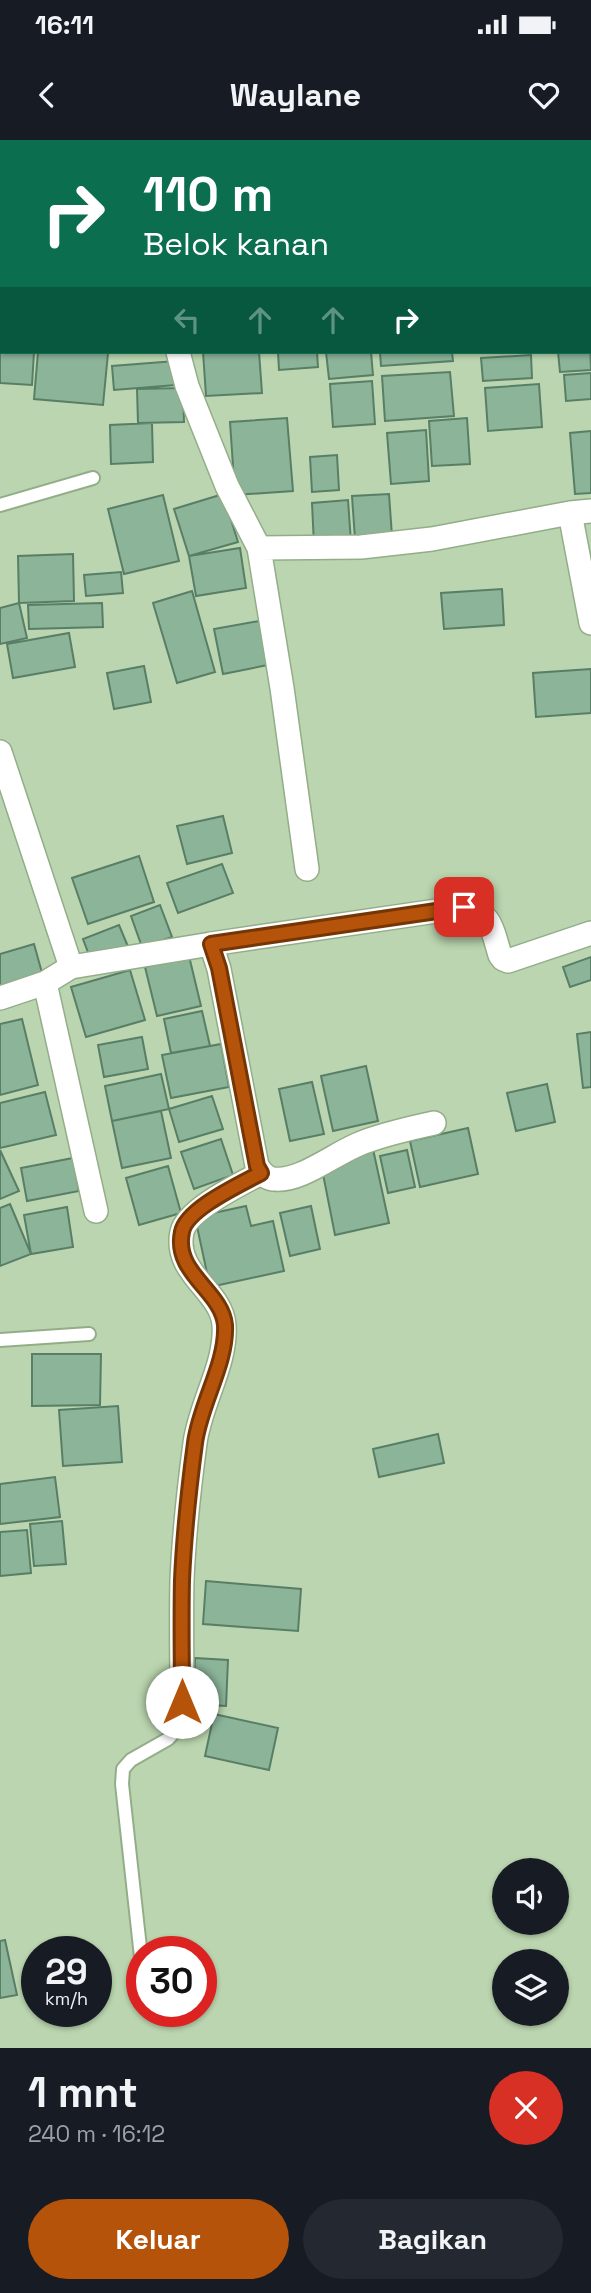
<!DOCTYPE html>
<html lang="id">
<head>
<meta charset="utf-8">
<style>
	body { margin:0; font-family:"Space Grotesk",sans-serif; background:#242831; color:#f1f3f6; height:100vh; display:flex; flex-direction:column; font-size:26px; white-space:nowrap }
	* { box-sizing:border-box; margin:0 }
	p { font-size:23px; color:#9ea1a6 }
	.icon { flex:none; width:38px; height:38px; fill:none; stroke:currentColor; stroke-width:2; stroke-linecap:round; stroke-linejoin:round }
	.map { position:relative; height:1908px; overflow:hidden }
	.details { display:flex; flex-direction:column; background:#171b24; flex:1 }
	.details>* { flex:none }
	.guide { position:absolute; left:0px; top:0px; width:592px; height:214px; box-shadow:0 2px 5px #0004; background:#0b6e4f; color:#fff; overflow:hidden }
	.fabs { position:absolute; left:492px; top:1718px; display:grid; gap:14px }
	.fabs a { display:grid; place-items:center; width:77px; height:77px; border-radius:50%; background:#171b24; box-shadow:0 2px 5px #0004; font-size:35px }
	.speed { position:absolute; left:21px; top:1796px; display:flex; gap:14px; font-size:35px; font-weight:700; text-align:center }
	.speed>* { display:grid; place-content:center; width:91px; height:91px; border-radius:50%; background:#171b24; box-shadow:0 2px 5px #0004; line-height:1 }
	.speed small { font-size:18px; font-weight:400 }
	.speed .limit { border:10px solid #d22; background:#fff; color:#111 }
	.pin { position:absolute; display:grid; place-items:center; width:60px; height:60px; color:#fff; margin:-30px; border-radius:14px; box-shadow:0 4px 10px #0006 }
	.me { position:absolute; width:77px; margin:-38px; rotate:0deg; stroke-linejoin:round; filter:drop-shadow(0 0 5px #0008) }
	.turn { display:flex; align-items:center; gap:24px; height:147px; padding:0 28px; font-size:32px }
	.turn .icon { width:91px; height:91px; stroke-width:2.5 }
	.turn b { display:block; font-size:49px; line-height:60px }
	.lanes { display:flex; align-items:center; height:66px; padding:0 28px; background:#0003; justify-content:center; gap:35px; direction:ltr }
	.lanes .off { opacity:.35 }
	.round { display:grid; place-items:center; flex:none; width:74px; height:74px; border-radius:37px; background:#242831 }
	.overview { display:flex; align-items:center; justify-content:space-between; height:119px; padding:0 28px }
	h1 { font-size:42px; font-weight:700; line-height:52px }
	.cta { display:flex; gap:14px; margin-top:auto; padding:14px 28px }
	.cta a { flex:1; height:80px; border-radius:42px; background:#b45309; color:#fff; font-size:28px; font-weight:700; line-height:80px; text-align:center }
	.cta a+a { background:#242831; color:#f1f3f6 }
	.status { display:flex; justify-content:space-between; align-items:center; height:49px; padding:0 35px; background:#171b24; direction:ltr }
	.status svg { height:19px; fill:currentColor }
	header { display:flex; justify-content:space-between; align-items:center; height:91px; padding:0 28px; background:#171b24; font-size:32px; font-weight:700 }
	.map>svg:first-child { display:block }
	.building { fill:#8bb499; stroke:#587f66; stroke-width:2 }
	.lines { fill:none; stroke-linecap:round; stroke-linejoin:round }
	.service-casing { stroke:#94ad89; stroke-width:16 }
	.minor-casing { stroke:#94ad89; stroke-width:26 }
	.service { stroke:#fff; stroke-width:12 }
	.minor { stroke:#fff; stroke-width:23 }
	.route-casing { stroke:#753606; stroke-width:18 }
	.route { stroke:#b45309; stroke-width:12 }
</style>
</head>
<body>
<div class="status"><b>16:11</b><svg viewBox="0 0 49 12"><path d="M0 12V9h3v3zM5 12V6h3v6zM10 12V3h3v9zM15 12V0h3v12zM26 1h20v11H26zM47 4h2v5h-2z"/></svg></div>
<header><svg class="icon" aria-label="back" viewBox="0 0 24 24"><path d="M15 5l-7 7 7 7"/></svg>Waylane<svg class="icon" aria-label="heart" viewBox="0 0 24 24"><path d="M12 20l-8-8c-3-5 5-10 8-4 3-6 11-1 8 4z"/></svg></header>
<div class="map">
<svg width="591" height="1908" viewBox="0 0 591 1908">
	<rect width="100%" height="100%" fill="#bad5af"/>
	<path class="building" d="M 0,204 L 2,204 L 2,212 L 34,212 L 32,245 L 0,243 Z
		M 590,207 L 591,230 L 560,232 L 558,212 L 590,212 Z
		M 38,212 L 108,213 L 103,265 L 34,259 Z
		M 203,212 L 259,212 L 262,253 L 206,256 Z
		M 278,212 L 317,212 L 318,227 L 279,230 Z
		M 326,212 L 371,212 L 373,235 L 329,239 Z
		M 380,212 L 452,212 L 453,221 L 381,226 Z
		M 531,215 L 532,238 L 483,241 L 481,218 Z
		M 175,221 L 176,245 L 114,250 L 112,226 Z
		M 450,232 L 454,276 L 385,281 L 382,236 Z
		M 591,233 L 591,259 L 566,261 L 564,235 Z
		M 372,241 L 375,284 L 333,287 L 330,244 Z
		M 539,244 L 542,287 L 488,291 L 485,248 Z
		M 183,248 L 184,282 L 138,283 L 137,249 Z
		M 287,278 L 293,351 L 235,355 L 230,282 Z
		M 467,278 L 470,324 L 432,326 L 429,281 Z
		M 152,283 L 153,322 L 111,324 L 110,285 Z
		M 426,290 L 429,341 L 391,344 L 387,293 Z
		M 591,291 L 591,353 L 575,354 L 570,293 Z
		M 337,315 L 339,350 L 312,352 L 310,317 Z
		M 223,354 L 238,402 L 189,416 L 174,369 Z
		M 389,354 L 392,396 L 355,399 L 352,356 Z
		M 163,355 L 179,421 L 124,434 L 108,369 Z
		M 348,360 L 351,402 L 314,405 L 312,363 Z
		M 240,408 L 246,448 L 196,456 L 189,416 Z
		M 73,414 L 74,461 L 19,463 L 18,416 Z
		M 121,432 L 123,453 L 86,456 L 84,435 Z
		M 502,449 L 504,485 L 444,489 L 441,453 Z
		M 192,451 L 215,532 L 177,543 L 153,463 Z
		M 19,463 L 27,498 L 0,504 L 0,468 Z
		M 102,463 L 103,487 L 29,489 L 28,465 Z
		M 265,480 L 273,524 L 223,534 L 214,489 Z
		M 69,493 L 75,527 L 13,538 L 7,504 Z
		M 144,526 L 151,562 L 114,569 L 107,533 Z
		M 591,529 L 591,573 L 536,577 L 533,533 Z
		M 223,676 L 232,713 L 187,724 L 177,686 Z
		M 139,716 L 154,762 L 88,784 L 72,738 Z
		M 222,724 L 233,753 L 178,773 L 167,743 Z
		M 160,765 L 172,797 L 142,807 L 131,776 Z
		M 119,785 L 129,809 L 92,823 L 83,799 Z
		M 34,804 L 44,840 L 0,853 L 0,814 Z
		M 189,816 L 201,866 L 157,876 L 145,827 Z
		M 591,817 L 591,840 L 570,847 L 563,827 Z
		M 130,830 L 145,880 L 86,897 L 71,847 Z
		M 202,871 L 210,906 L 171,913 L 164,879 Z
		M 22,879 L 38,945 L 0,955 L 0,884 Z
		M 591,892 L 591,947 L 583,948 L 577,894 Z
		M 142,897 L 148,929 L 104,937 L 98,905 Z
		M 221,904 L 229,947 L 171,958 L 162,915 Z
		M 366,926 L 378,981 L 333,991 L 321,936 Z
		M 161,934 L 169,969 L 112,981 L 105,946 Z
		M 312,942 L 324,994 L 290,1001 L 279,949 Z
		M 547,944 L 555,982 L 516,991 L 507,953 Z
		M 45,952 L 56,995 L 0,1008 L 0,963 Z
		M 212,956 L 223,989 L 179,1002 L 169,969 Z
		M 161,971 L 171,1018 L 122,1028 L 112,981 Z
		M 468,988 L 478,1034 L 420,1047 L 410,1001 Z
		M 221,999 L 233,1035 L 194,1049 L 181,1012 Z
		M 373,1009 L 389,1083 L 335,1095 L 322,1029 Z
		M 0,1010 L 19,1051 L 0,1059 Z
		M 407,1010 L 415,1047 L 388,1053 L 380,1016 Z
		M 73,1018 L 79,1051 L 27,1061 L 21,1028 Z
		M 168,1026 L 181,1073 L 139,1085 L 126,1038 Z
		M 10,1064 L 31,1114 L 0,1126 L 0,1068 Z
		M 246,1066 L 251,1086 L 273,1081 L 284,1131 L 210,1147 L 195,1077 Z
		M 311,1066 L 320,1109 L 290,1116 L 280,1073 Z
		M 67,1067 L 73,1107 L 31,1114 L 24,1075 Z
		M 32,1214 L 101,1214 L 100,1265 L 32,1266 Z
		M 118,1266 L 122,1322 L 63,1326 L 59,1270 Z
		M 438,1294 L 444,1323 L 379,1337 L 373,1309 Z
		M 55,1337 L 60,1377 L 0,1384 L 0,1344 Z
		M 62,1381 L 66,1424 L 34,1426 L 30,1384 Z
		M 27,1390 L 31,1433 L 0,1436 L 0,1392 Z
		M 206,1441 L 301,1449 L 298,1491 L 203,1484 Z
		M 195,1518 L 228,1520 L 226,1566 L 193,1564 Z
		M 214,1574 L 278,1588 L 269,1630 L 205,1616 Z
		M 5,1800 L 17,1855 L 0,1858 L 0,1801 Z"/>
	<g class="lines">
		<defs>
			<path id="service" d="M 0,365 L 93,338
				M 0,1200 L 89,1194
				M 142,1826 L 122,1644 L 123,1629 L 131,1620 L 168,1599 L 178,1588 L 182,1562"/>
			<path id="minor" d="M 102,0 L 103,2
				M 590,108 L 591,107
				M 178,212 L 187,246 L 227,346 L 259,408 L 282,548 L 307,729
				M 570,373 L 591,483
				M 259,408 L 361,407 L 432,399 L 570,373 L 591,371
				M 0,612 L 71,827 L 45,843 L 0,858
				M 211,804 L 464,767 C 493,774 492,790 500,815 L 503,819 L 508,821 L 591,793
				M 71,827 L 211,804 L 219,829 L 257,1026 C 261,1032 265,1038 273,1039 C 299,1043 334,1014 359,1004 C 383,994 408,989 434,983
				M 45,843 L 96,1071
				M 182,1562 C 182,1521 181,1480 182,1440 C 184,1395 189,1348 195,1303 C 200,1264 227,1223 224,1185 C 222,1151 173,1133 182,1092 C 187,1069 241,1044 261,1033"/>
		</defs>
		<use href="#service" class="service-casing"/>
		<use href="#minor" class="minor-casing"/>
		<use href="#service" class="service"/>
		<use href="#minor" class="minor"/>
	</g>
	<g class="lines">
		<defs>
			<path id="route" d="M 182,1562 C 182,1521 181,1480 182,1440 C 184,1395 189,1348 195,1303 C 200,1264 227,1223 225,1185 C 222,1151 173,1133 182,1092 C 186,1069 241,1044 261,1033 L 257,1026 L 219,828 L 211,804 L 464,767"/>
		</defs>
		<use href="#route" class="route-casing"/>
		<use href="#route" class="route"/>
	</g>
</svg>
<div class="fabs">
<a><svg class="icon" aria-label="sound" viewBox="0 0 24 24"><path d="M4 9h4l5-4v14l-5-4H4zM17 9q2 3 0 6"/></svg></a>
<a><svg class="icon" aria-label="layers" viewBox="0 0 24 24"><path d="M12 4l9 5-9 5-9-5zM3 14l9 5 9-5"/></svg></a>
</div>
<div class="speed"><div>29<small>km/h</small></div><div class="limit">30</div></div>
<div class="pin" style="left:464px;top:767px;background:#d93025"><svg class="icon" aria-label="arrive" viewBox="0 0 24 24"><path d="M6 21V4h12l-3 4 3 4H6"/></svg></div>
<svg class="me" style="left:182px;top:1562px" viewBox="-20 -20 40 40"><circle r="19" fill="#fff"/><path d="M0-13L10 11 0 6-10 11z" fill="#b45309"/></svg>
<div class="guide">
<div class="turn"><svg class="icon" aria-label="right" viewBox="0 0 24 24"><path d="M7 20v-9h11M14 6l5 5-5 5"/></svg><div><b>110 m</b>Belok kanan</div></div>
<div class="lanes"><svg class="icon off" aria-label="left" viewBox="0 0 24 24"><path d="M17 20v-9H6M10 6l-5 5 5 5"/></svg><svg class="icon off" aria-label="ahead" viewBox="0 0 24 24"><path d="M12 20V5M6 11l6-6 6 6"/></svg><svg class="icon off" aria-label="ahead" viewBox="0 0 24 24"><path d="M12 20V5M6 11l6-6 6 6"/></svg><svg class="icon" aria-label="right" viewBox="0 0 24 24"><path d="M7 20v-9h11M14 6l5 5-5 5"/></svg></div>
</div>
</div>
<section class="details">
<div class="overview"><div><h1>1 mnt</h1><p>240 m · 16:12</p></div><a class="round" style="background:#d93025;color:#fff"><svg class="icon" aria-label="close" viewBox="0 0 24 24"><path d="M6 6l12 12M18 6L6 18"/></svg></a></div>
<div class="cta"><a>Keluar</a><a>Bagikan</a></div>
</section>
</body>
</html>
